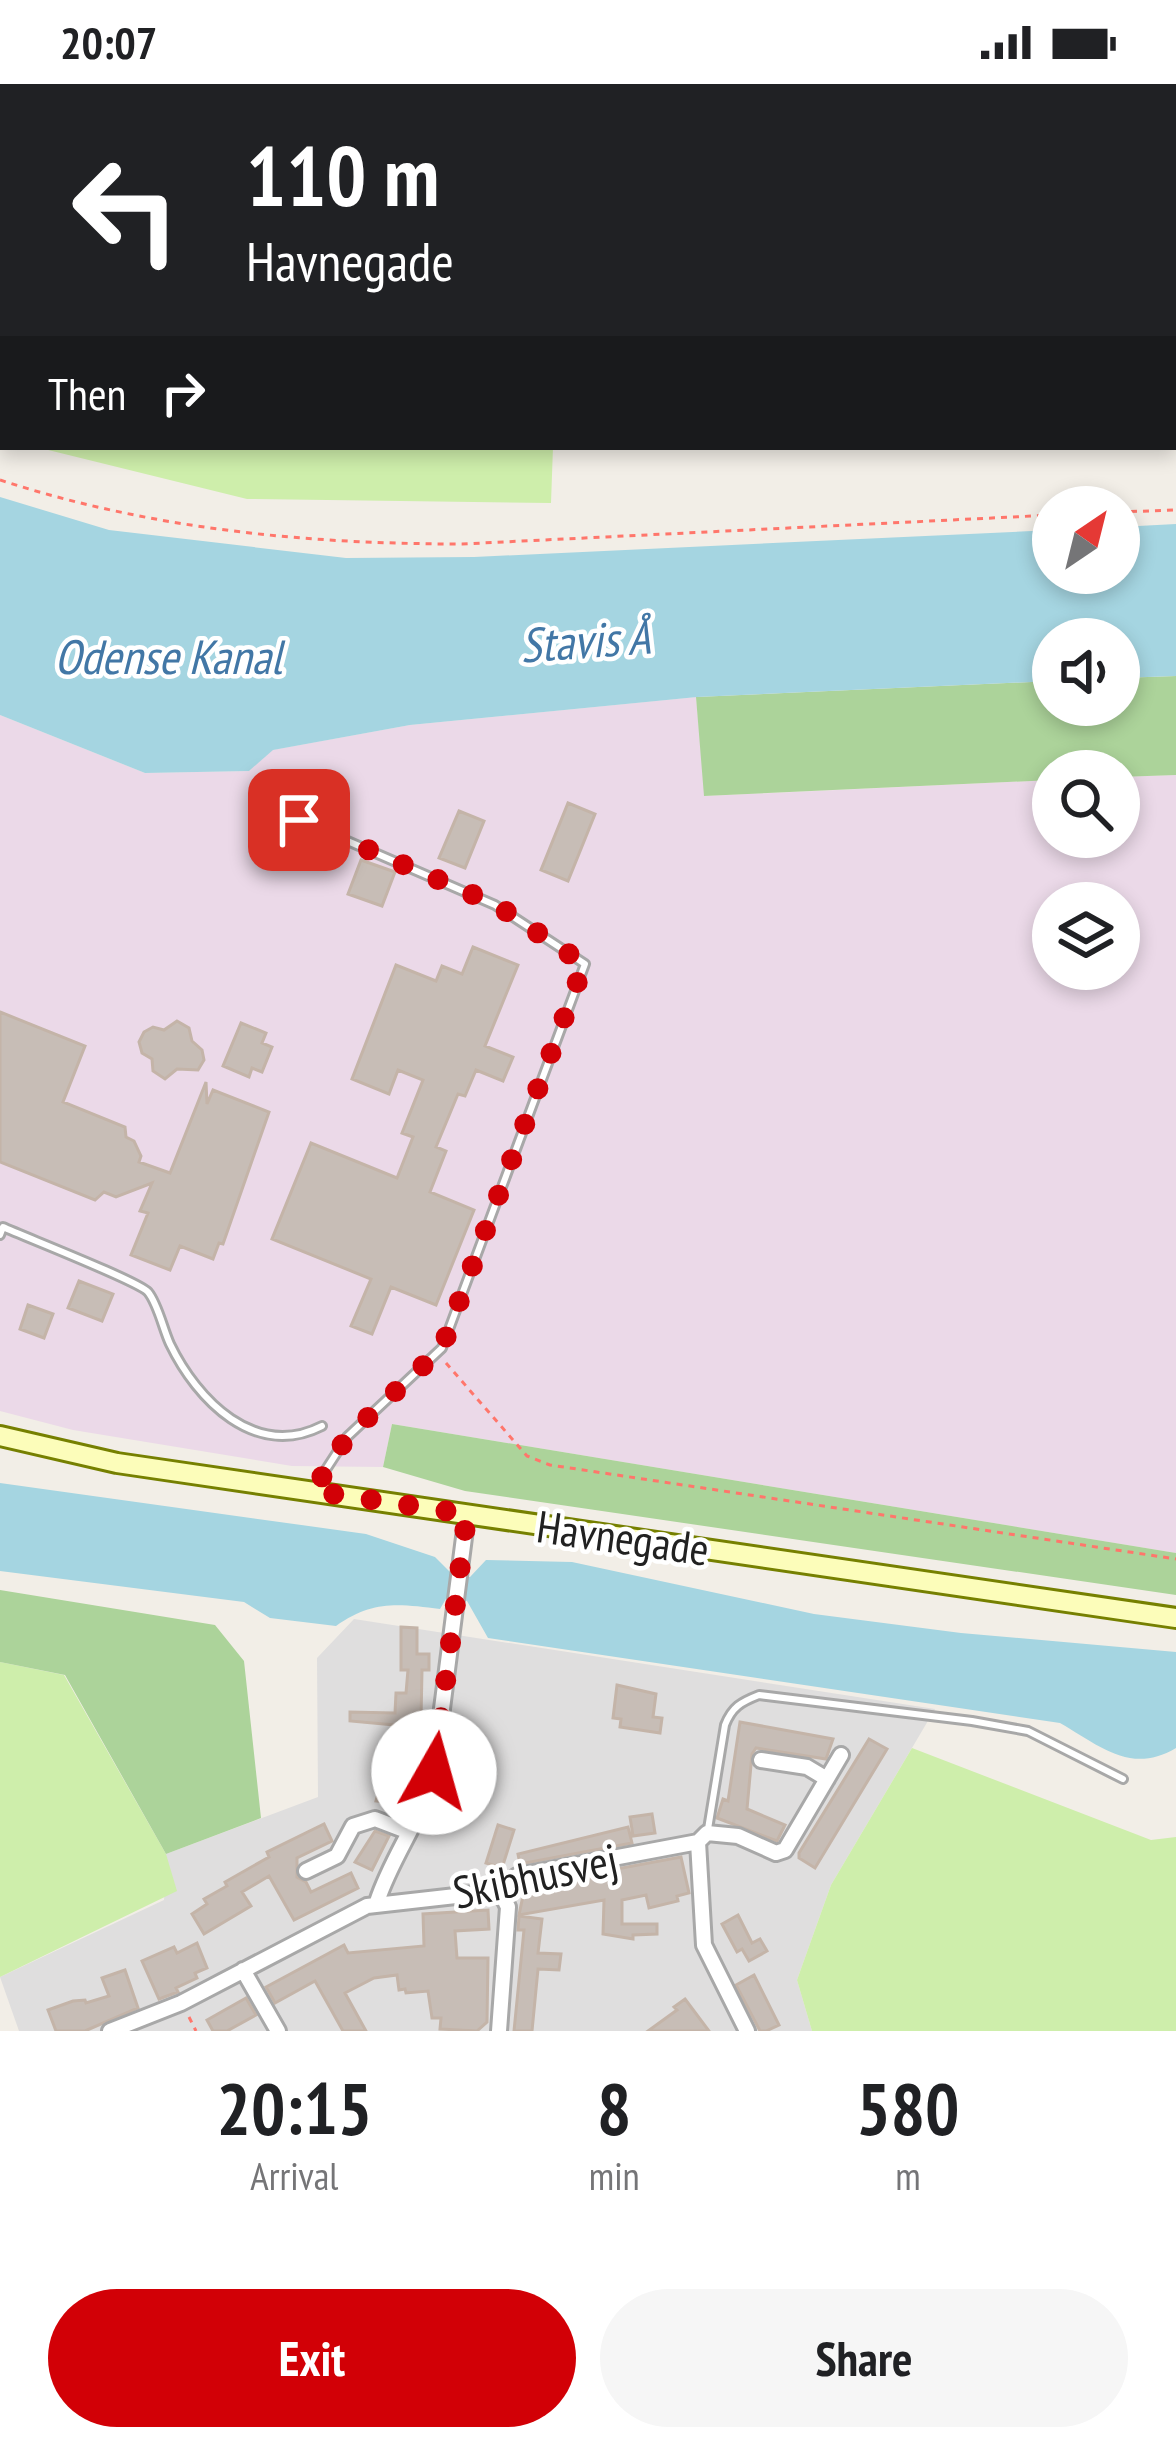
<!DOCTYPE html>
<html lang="en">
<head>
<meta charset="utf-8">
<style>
	body { margin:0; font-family:"PT Sans Narrow",sans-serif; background:#f6f6f6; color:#202124; height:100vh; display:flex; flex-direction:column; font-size:45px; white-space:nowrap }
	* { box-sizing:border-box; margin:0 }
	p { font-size:39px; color:#757577 }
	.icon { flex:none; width:66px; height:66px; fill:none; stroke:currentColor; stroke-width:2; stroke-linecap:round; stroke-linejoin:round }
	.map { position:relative; height:1947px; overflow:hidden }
	.drawer { display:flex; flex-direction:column; background:#fff; flex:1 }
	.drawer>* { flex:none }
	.guide { position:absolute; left:0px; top:0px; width:1176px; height:366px; box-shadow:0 6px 18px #0003; background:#202124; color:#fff; overflow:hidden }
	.needle { width:78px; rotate:35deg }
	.buttons { position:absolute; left:1032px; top:402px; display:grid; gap:24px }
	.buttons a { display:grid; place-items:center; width:108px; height:108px; border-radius:50%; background:#fff; box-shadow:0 6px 18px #0003; font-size:60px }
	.pin { position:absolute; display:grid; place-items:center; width:102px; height:102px; color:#fff; margin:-51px; border-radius:24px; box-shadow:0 6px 18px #0006 }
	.me { position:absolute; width:132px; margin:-66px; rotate:7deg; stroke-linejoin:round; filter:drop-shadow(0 0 9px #0008) }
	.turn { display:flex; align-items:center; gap:42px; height:252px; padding:0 48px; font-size:54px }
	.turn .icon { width:156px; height:156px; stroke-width:2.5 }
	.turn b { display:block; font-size:84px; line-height:102px }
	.then { display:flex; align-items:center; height:114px; padding:0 48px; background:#0003; gap:24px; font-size:45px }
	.eta { display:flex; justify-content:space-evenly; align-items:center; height:204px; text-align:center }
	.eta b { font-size:72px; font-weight:600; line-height:84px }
	.cta { display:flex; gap:24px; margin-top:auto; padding:24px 48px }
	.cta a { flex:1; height:138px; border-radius:72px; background:#d20006; color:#fff; font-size:48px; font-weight:600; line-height:138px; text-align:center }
	.cta a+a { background:#f6f6f6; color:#202124 }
	.status { display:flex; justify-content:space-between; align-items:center; height:84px; padding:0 60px; background:#fff; direction:ltr }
	.status svg { height:33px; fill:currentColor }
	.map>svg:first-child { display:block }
	.residential { fill:#dfdede }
	.industrial { fill:#ebd9e8; fill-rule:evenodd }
	.grass { fill:#ceeeab }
	.forest { fill:#acd39a }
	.water { fill:#a5d5e1 }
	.building { fill:#c7bdb6; stroke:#c4b4a8; stroke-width:3 }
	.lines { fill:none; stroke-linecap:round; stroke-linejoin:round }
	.lane-casing { stroke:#a8a8a8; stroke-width:12 }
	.street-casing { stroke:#a8a8a8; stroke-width:20 }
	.secondary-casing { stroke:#768000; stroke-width:24 }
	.path { stroke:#ff766b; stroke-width:3; stroke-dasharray:6 6; stroke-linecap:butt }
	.lane { stroke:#fff; stroke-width:6 }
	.street { stroke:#fff; stroke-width:14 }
	.secondary { stroke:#fcfdba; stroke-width:18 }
	.route { stroke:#d20006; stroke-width:21; stroke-dasharray:0 37.8 }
	.labels { text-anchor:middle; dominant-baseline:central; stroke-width:9; stroke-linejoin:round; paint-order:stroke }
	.street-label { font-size:45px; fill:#212121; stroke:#fff }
	.water-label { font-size:48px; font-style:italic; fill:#4277a6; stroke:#fff }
</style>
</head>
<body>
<div class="status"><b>20:07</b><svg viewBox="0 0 49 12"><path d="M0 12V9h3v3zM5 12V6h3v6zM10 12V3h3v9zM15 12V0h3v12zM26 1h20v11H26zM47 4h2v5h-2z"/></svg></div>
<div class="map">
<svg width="1176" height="1947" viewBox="0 0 1176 1947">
	<rect width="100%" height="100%" fill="#f2eee7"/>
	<path class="residential" d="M 354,1535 L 935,1625 L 831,1801 L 797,1896 L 812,1947 L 19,1947 L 0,1893 L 164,1816 L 166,1770 L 318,1713 L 317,1574 Z"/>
	<path class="industrial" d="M 696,613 L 705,712 L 1053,696 L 1053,753 L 1119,753 L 1119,693 L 1176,691 L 1176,1469 L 392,1340 L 383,1383 L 292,1382 L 73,1346 L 0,1327 L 0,631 L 145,689 L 249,687 L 272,666 L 410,641 ZM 1053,819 L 1119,819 L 1119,885 L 1053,885 Z"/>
	<path class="grass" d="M 525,0 L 1176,0 L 1176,234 L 1173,234 L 1173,3 L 523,3 Z
		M 36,363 L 553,363 L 551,419 L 247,415 Z
		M 0,1578 L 64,1591 L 166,1770 L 177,1807 L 0,1893 Z
		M 912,1664 L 1151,1756 L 1176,1753 L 1176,1947 L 812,1947 L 797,1896 L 831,1801 Z"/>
	<path class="forest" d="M 1176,592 L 1176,691 L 1119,693 L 1119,687 L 1053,687 L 1053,696 L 704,712 L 696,613 L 1053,597 L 1053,621 L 1119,621 L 1119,594 Z
		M 392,1340 L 1176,1469 L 1176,1511 L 465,1407 L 383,1383 Z
		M 0,1506 L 215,1541 L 244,1577 L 261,1734 L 166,1770 L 65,1591 L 0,1578 Z"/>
	<path class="water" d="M 0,413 L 109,446 L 346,474 L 474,473 L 1053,446 L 1053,489 L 1119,489 L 1119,443 L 1176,440 L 1176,592 L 1119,594 L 1119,555 L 1053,555 L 1053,597 L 697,613 L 410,641 L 273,666 L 249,687 L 145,689 L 0,631 Z
		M 0,1399 L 366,1450 L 435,1473 L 451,1489 L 470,1493 L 486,1476 L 572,1478 L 814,1530 L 961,1549 L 1176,1568 L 1176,1664 C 1131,1691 1100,1662 1060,1639 L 488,1554 L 467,1517 L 447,1513 L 440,1525 C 398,1520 373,1516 336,1542 L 270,1534 L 244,1518 L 0,1487 Z"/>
	<path class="building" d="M 568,719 L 595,730 L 568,797 L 541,786 Z
		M 459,727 L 484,737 L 465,784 L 439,774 Z
		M 361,776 L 395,788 L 382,822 L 348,810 Z
		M 473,863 L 518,881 L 485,962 L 513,973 L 503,997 L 476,986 L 465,1012 L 458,1010 L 436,1063 L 446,1067 L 430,1108 L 474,1126 L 436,1221 L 391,1203 L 372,1250 L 351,1242 L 371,1195 L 272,1155 L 311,1059 L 397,1094 L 413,1053 L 402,1049 L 423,996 L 398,986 L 389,1010 L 352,995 L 396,881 L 436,897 L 442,882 L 462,890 Z
		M 0,928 L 85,962 L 63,1018 L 125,1043 L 126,1053 L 134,1057 L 141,1072 L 139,1078 L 170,1089 L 206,998 L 207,1020 L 213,1006 L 269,1028 L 223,1160 L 219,1159 L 213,1175 L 180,1162 L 170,1186 L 131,1171 L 148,1129 L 140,1127 L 152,1099 L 116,1113 L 104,1108 L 95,1116 L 0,1078 Z
		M 177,937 L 189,944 L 192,957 L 202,966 L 204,976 L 198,986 L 177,985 L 165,995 L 153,987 L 152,975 L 142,969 L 139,958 L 144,948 L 153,943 L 164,946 Z
		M 241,939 L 266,949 L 262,959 L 272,963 L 262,988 L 252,984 L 249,993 L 223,982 Z
		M 79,1197 L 113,1210 L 102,1237 L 68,1224 Z
		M 28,1221 L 53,1230 L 44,1254 L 20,1245 Z
		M 401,1543 L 417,1544 L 417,1570 L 429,1570 L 429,1586 L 422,1586 L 421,1635 L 405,1635 L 406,1642 L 350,1637 L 350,1628 L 395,1629 L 396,1609 L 406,1609 L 408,1586 L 401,1586 Z
		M 617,1601 L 656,1610 L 653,1633 L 662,1634 L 660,1649 L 620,1643 L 621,1635 L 613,1634 Z
		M 740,1638 L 833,1655 L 826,1675 L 756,1664 L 752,1670 L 747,1725 L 785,1741 L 777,1757 L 717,1734 L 723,1715 L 728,1717 Z
		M 869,1655 L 887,1665 L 815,1784 L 799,1774 L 799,1769 Z
		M 403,1668 L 422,1669 L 414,1713 L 396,1711 L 395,1719 L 376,1717 L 382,1694 L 401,1693 Z
		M 652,1730 L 655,1749 L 633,1752 L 630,1733 Z
		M 324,1740 L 332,1757 L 297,1774 L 297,1793 L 306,1798 L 311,1808 L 351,1789 L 358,1804 L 294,1836 L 269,1792 L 242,1808 L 251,1822 L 204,1850 L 192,1830 L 207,1820 L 204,1815 L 227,1802 L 225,1798 L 269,1773 L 267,1768 Z
		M 498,1741 L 514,1746 L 502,1784 L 486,1779 Z
		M 628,1743 L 632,1759 L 520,1780 L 518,1770 Z
		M 375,1747 L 389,1752 L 372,1786 L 355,1778 Z
		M 681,1773 L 689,1809 L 677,1812 L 678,1817 L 649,1824 L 646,1811 L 622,1816 L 622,1840 L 657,1840 L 657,1850 L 633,1851 L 633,1855 L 603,1850 L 604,1816 L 519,1831 L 525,1802 Z
		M 488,1826 L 489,1845 L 455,1847 L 457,1874 L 488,1874 L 487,1938 L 477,1947 L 440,1945 L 441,1934 L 432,1934 L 428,1907 L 406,1909 L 405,1905 L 399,1906 L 397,1891 L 374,1894 L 345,1909 L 366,1947 L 343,1947 L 315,1897 L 275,1919 L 266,1903 L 344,1861 L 348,1869 L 424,1862 L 423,1830 Z
		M 738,1831 L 752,1859 L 760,1855 L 767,1867 L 749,1877 L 742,1865 L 737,1868 L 722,1840 Z
		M 519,1832 L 542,1835 L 538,1869 L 561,1870 L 559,1886 L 538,1885 L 532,1947 L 514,1947 L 524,1846 L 518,1846 Z
		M 197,1859 L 207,1884 L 195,1889 L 197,1894 L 176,1904 L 178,1908 L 159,1915 L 142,1877 L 174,1863 L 177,1869 Z
		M 125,1886 L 138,1924 L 85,1947 L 56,1947 L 48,1926 L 73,1917 L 85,1916 L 86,1919 L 109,1912 L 102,1894 Z
		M 754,1891 L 779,1941 L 766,1947 L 760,1947 L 736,1901 Z
		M 246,1914 L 256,1931 L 227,1947 L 213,1947 L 207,1936 Z
		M 685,1915 L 709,1947 L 648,1947 L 677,1926 L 674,1923 Z"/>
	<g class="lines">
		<defs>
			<path id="lane" d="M 260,719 L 495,821 L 585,880 L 442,1264 L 347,1353 L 314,1404
				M 0,1151 L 3,1143 C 25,1153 138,1197 148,1208 C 158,1220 163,1245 170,1260 C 197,1316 255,1376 322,1342
				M 708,1745 L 725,1641 C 732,1623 741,1618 759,1611 L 972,1637 L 1028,1647 L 1123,1695"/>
			<path id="street" d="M 761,1676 L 807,1683 L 827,1695
				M 698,1758 L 704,1861 L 747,1947
				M 306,1787 L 337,1772 L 353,1742 L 375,1735 L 409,1748
				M 377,1818 C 392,1771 423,1734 434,1687 L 467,1430
				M 243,1886 L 278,1947
				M 110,1947 L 181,1919 L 367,1822 L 500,1807 L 517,1792 L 698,1758 L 707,1749 L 738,1752 L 776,1769 L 785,1766 L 841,1671
				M 499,1947 L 508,1823 L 500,1807"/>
			<path id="secondary" d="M 0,1352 L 117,1379 L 1176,1534"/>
		</defs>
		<use href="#lane" class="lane-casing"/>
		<use href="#street" class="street-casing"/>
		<use href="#secondary" class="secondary-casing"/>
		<path class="path" d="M 0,396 C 151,445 304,460 462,460 L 1053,431
			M 1119,428 L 1176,426
			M 446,1279 L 527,1372 L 550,1381 L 1176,1475
			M 189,1933 L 196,1947"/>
		<use href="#lane" class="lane"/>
		<use href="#street" class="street"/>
		<use href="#secondary" class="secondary"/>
	</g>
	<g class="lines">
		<path class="route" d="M 299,736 L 495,820 L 584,880 L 442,1264 L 347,1353 L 313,1407 L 467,1430 L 434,1688"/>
	</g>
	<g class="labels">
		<g class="street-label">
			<text transform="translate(623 1453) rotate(8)">Havnegade</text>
			<text transform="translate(535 1791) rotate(-12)">Skibhusvej</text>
		</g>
		<g class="water-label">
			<text transform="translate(585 556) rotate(-4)">Stavis Å</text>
			<text x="168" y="572">Odense Kanal</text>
		</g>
	</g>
</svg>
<div class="buttons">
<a><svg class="needle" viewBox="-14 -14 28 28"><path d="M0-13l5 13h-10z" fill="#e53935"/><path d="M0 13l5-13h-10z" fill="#757577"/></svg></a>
<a><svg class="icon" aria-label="sound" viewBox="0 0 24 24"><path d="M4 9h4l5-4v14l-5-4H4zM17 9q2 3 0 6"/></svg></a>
<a><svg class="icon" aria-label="search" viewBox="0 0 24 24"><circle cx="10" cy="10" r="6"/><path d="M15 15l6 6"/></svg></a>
<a><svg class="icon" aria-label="layers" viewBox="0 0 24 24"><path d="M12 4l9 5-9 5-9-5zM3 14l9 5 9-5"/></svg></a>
</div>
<div class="pin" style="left:299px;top:736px;background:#d93025"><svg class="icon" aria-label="arrive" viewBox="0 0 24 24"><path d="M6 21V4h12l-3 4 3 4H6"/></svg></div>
<svg class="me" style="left:434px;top:1688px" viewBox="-20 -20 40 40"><circle r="19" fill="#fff"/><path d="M0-13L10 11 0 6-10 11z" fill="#d20006"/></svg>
<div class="guide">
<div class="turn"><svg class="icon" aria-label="left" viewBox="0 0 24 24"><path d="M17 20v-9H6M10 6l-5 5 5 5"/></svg><div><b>110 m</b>Havnegade</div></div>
<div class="then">Then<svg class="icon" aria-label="right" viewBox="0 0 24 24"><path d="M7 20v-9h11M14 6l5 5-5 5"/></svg></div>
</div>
</div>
<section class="drawer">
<div class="eta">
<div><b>20:15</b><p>Arrival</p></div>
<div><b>8</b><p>min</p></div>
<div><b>580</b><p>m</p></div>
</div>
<div class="cta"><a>Exit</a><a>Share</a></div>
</section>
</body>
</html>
